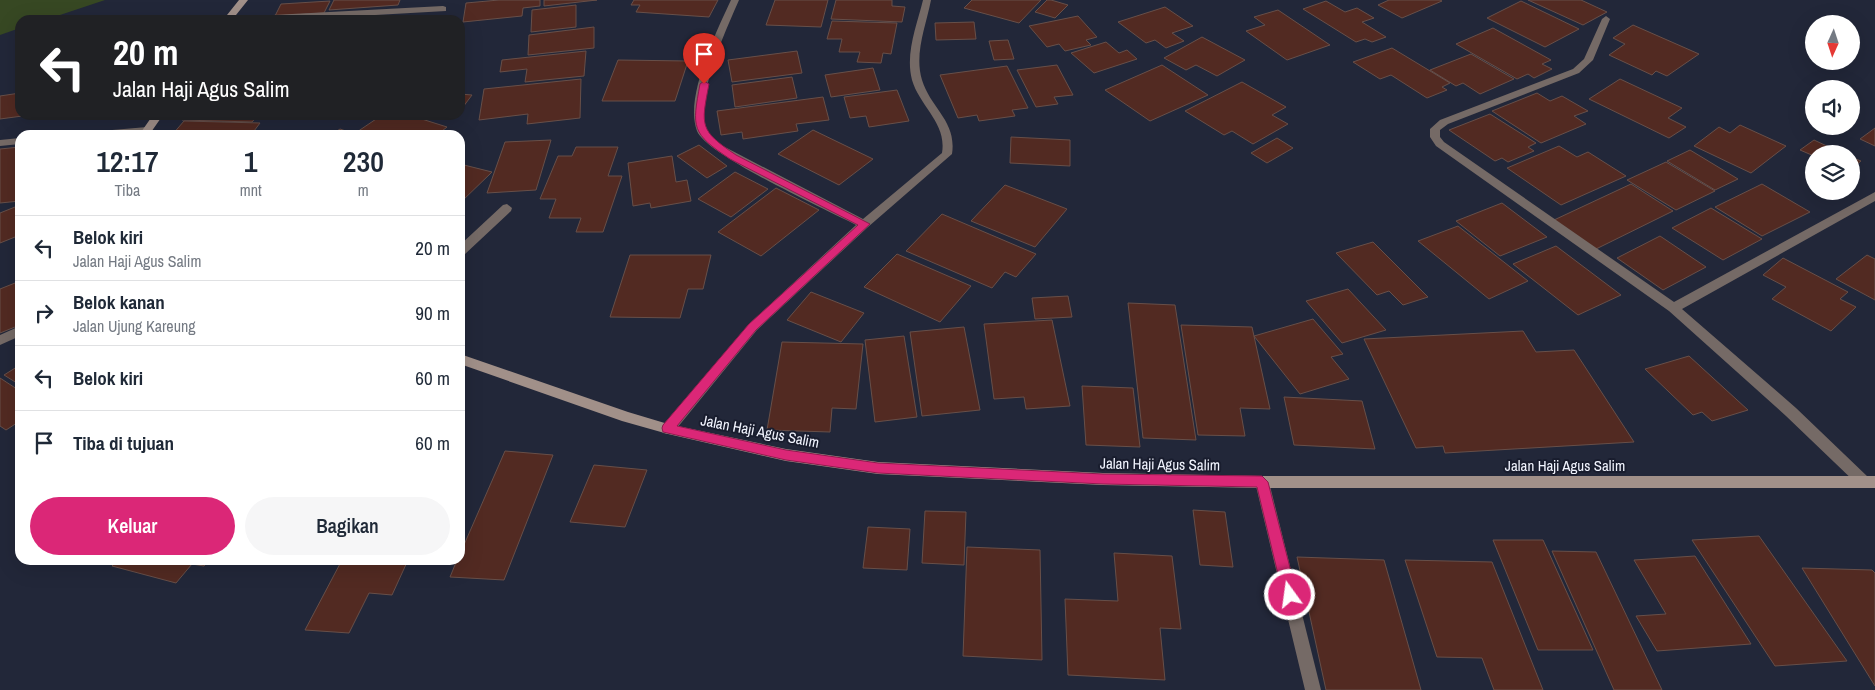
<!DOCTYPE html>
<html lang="id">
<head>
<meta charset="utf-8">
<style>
	body { margin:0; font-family:"Archivo Narrow",sans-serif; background:#f6f6f7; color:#1f2937; height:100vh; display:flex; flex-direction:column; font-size:19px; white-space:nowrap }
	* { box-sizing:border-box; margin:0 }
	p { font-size:16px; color:#747a83 }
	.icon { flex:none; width:28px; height:28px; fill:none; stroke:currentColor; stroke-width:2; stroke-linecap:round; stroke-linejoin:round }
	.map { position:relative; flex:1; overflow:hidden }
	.details { position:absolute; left:15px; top:130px; width:450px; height:435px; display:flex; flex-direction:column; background:#fff; border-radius:15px; box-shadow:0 5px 20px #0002 }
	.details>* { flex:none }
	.guide { position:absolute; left:15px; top:15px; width:450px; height:105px; border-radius:15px; box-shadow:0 5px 20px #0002; background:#202124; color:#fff; overflow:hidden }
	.needle { width:32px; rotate:183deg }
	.fabs { position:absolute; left:1805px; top:15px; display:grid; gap:10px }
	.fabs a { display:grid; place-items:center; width:55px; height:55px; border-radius:50%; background:#fff; box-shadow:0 5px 20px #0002; font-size:25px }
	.pin { position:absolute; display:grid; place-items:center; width:42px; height:42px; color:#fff; margin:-51px -21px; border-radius:50% 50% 50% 0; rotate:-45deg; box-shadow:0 0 5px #0007 }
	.pin .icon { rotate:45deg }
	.me { position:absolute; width:55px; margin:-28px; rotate:346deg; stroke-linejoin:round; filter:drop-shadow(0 0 4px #0008) }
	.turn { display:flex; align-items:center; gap:18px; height:105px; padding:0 15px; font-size:22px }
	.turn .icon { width:65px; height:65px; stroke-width:2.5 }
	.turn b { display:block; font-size:35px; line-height:42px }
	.eta { display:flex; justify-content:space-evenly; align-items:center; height:85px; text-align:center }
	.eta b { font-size:30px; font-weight:600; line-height:35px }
	.primary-button { display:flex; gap:10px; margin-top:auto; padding:10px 15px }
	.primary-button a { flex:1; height:58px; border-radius:30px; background:#db2777; color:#fff; font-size:20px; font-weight:600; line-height:58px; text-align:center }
	.primary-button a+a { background:#f6f6f7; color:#1f2937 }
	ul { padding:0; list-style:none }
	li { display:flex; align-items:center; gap:15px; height:65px; padding:0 15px; border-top:1px solid #e0e1e3 }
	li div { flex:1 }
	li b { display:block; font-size:19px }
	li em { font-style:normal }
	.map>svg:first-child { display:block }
	.green { fill:#374823 }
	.building { fill:#522a22; stroke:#674f49 }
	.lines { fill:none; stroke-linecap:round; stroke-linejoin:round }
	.service { fill:#756a66; fill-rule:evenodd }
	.minor { fill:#756a66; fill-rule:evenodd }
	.secondary { fill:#a19089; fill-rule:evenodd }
	.route { fill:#db2777; stroke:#8e194d }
	.labels { text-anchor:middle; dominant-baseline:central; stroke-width:4; stroke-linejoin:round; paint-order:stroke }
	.street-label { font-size:15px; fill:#f1f4fe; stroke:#191d2e }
</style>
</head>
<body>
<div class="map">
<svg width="1875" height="690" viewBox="0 0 1875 690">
	<rect width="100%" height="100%" fill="#222739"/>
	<path class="green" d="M 0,0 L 105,0 L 45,20 L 20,20 L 20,28 L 0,35 Z"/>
	<path class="building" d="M 334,0 L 400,0 L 398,5 L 329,10 Z
		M 499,0 L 540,0 L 540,6 L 523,8 L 522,16 L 463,22 L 466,3 Z
		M 544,0 L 597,0 L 544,6 Z
		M 634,0 L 718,0 L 709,17 L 636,12 L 640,5 L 631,5 Z
		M 775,0 L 828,0 L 821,27 L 766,25 Z
		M 836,0 L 892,0 L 892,6 L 905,7 L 902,22 L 831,19 Z
		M 972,0 L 1041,0 L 1019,23 L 964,8 Z
		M 1047,0 L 1051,0 L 1068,5 L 1055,18 L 1035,12 Z
		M 1389,0 L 1440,0 L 1442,1 L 1402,18 L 1378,5 Z
		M 1528,0 L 1581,0 L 1607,12 L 1583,25 Z
		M 330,1 L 324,13 L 275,16 L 281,4 Z
		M 1326,1 L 1345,12 L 1357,8 L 1374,18 L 1362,22 L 1386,37 L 1372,42 L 1365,39 L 1356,42 L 1303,9 Z
		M 1521,1 L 1579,29 L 1545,47 L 1487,18 Z
		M 576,5 L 576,27 L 531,32 L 532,10 Z
		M 1165,7 L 1193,26 L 1172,33 L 1184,41 L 1166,48 L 1155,40 L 1146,43 L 1118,22 Z
		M 1278,10 L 1330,45 L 1287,60 L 1246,31 L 1265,25 L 1254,17 Z
		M 1078,16 L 1097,37 L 1086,40 L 1091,45 L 1065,51 L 1059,44 L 1047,47 L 1029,26 Z
		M 371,17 L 369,20 L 328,20 L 328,19 Z
		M 832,21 L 897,23 L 891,54 L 883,53 L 881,63 L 857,62 L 860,52 L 839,52 L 842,39 L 827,39 Z
		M 974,22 L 976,39 L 936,40 L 935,23 Z
		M 1633,25 L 1699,54 L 1667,76 L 1656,71 L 1652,75 L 1609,55 L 1625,44 L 1613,38 Z
		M 594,27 L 594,48 L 528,55 L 529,35 Z
		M 1493,28 L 1551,60 L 1542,64 L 1552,69 L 1534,78 L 1528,74 L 1517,79 L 1456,44 Z
		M 1202,37 L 1245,60 L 1217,76 L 1196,65 L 1186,70 L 1164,58 Z
		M 1008,40 L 1014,59 L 994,60 L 989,41 Z
		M 1106,42 L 1119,53 L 1127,50 L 1137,59 L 1094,73 L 1071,53 Z
		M 1392,48 L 1450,83 L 1442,87 L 1447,90 L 1427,98 L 1391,75 L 1380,79 L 1353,62 Z
		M 586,51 L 584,76 L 525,82 L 527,69 L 500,72 L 502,60 Z
		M 797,51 L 802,73 L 732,82 L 728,60 Z
		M 1471,54 L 1514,79 L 1480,94 L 1463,83 L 1456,86 L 1430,70 Z
		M 618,60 L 688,61 L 675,101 L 602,101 Z
		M 1057,65 L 1073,95 L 1054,97 L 1058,104 L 1036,107 L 1017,70 Z
		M 1162,65 L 1208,95 L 1150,121 L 1105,90 Z
		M 1007,66 L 1028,108 L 1012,110 L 1015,116 L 979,121 L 977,115 L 958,118 L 940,75 Z
		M 873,68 L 880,90 L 831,97 L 825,75 Z
		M 792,77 L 797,98 L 735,107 L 732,85 Z
		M 581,79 L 580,118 L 527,124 L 528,114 L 479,120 L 484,89 Z
		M 1620,79 L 1682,108 L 1668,118 L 1686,127 L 1669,138 L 1589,99 Z
		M 1242,82 L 1286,107 L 1272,115 L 1288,124 L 1253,144 L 1232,131 L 1224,135 L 1185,111 Z
		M 897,90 L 909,121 L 869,127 L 866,116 L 850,118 L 844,97 Z
		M 20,93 L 20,115 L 30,115 L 0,119 L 0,96 Z
		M 1537,93 L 1550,101 L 1562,96 L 1588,111 L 1574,116 L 1586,124 L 1541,143 L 1492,111 Z
		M 460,94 L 472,95 L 460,111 Z
		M 823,97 L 829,120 L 796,124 L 798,131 L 743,139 L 742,132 L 721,135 L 717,111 Z
		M 1490,114 L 1536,143 L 1528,147 L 1534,151 L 1508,162 L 1502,158 L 1495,161 L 1449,130 Z
		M 186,115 L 258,115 L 252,122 L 182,120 Z
		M 382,115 L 409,115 L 447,127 L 437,135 L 331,135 L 340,129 L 354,134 Z
		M 184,121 L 260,123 L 251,135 L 172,135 Z
		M 1740,125 L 1786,146 L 1751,173 L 1694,146 L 1719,127 L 1730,133 Z
		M 1875,128 L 1875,146 L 1860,139 Z
		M 813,130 L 873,159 L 839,185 L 778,154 Z
		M 1011,137 L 1070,140 L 1070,166 L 1010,163 Z
		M 1277,138 L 1293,148 L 1267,163 L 1251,153 Z
		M 551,140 L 536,190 L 487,193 L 505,142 Z
		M 1814,140 L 1844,154 L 1814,154 L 1814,156 L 1800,150 Z
		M 699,145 L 727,166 L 707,178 L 677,156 Z
		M 1559,146 L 1577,157 L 1588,152 L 1626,176 L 1561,205 L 1507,168 Z
		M 20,147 L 20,201 L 0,203 L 0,149 Z
		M 576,147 L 618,147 L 608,176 L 622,176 L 603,232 L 576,232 L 581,218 L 549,218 L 556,199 L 540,199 L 558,156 L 572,156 Z
		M 1690,150 L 1738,179 L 1715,190 L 1667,161 Z
		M 672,156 L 676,182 L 687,180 L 691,201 L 651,208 L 650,203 L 633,206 L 628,163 Z
		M 1851,157 L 1861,161 L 1851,169 Z
		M 1666,162 L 1715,191 L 1676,210 L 1627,180 Z
		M 460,164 L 492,172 L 460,203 Z
		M 735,172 L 768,189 L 731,217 L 698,199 Z
		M 1631,184 L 1673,211 L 1596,249 L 1554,220 Z
		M 1762,184 L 1810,212 L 1762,236 L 1715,207 Z
		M 1005,185 L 1067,209 L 1035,247 L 971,221 Z
		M 776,188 L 819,210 L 761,256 L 718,232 Z
		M 1502,203 L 1547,237 L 1500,256 L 1456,221 Z
		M 20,205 L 20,235 L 0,243 L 0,213 Z
		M 1711,208 L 1762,239 L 1723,260 L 1672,228 Z
		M 942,214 L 1036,254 L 1016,277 L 1005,272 L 992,288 L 906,251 Z
		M 1458,226 L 1528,281 L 1489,299 L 1418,241 Z
		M 1660,236 L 1706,267 L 1663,290 L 1617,258 Z
		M 1373,242 L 1428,297 L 1403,305 L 1389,291 L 1377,295 L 1336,253 Z
		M 1556,246 L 1621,295 L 1578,315 L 1513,264 Z
		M 897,254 L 971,286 L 940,322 L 864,287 Z
		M 630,255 L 711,255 L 703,289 L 688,289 L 680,318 L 610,317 Z
		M 1867,255 L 1875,259 L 1875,300 L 1836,279 Z
		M 1783,258 L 1848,292 L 1840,299 L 1856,307 L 1831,331 L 1772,299 L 1786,287 L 1763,275 Z
		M 20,281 L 20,325 L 0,333 L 0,289 Z
		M 1348,289 L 1386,330 L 1342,343 L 1306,301 Z
		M 811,292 L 864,313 L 841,342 L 787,320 Z
		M 1068,296 L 1072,317 L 1035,319 L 1032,298 Z
		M 1128,303 L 1175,305 L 1196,440 L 1143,438 Z
		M 1313,319 L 1343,354 L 1331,357 L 1349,379 L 1300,394 L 1254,336 Z
		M 1052,320 L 1070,406 L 1026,409 L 1024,397 L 994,399 L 984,324 Z
		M 1181,325 L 1252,327 L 1270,409 L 1240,408 L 1245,436 L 1198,435 Z
		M 964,327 L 980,410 L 922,416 L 910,332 Z
		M 1523,331 L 1536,352 L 1574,350 L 1634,442 L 1445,453 L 1443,446 L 1416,448 L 1364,339 Z
		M 904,336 L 917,417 L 875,422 L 865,340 Z
		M 782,342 L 863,344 L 856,409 L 832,408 L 830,432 L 767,430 Z
		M 1689,356 L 1748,410 L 1712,421 L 1702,412 L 1693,415 L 1645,369 Z
		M 20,365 L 20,385 L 4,375 Z
		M 0,378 L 20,391 L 20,421 L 6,430 L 0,426 Z
		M 1082,386 L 1133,388 L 1140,447 L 1086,445 Z
		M 1284,397 L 1362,401 L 1375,449 L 1294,445 Z
		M 505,451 L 553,455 L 504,580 L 450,577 L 457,560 L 460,560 L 460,554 Z
		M 594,465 L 647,470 L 625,527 L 570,522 Z
		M 1193,510 L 1225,512 L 1233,567 L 1200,565 Z
		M 925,511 L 966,512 L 964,565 L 922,563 Z
		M 868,527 L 910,529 L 907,570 L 863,568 Z
		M 1759,536 L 1847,661 L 1775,666 L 1692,540 Z
		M 1493,540 L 1543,540 L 1593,650 L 1538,650 Z
		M 967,547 L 1040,550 L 1042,660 L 963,656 Z
		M 1552,551 L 1596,552 L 1662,690 L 1614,690 Z
		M 1114,553 L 1172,556 L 1181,629 L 1160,628 L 1165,680 L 1068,675 L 1065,599 L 1118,601 Z
		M 1695,556 L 1751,644 L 1657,651 L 1636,616 L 1666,614 L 1634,560 Z
		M 1297,557 L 1384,560 L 1421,690 L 1326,690 Z
		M 118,560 L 209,560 L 204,566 L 192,564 L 176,583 L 112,566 Z
		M 342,560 L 408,560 L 392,595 L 369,593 L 349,633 L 305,630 Z
		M 1405,560 L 1492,562 L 1543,690 L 1494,690 L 1482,658 L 1437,657 Z
		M 1802,568 L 1872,570 L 1875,573 L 1875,686 Z"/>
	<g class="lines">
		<path class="service" d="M 443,6 L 446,7 L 446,11 L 287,20 L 233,20 L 237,17 Z
			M 147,127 L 151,128 L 151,132 L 124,135 L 84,135 L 89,132 Z
			M 20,138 L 20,144 L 0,146 L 0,140 Z
			M 507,204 L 512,208 L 511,211 L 464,255 L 460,256 L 460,245 L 503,205 Z"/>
		<path class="minor" d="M 731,0 L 739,0 C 726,30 694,98 707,130 C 709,137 717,142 723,146 L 863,219 L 942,153 C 947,123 920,107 912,80 C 905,53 917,25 923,0 L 931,0 C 926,26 914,54 922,80 C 931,109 957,121 952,154 L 868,227 L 757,330 L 673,433 L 668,434 L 663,433 L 661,429 L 663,425 L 749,324 L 856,225 C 827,210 706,155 697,131 C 684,98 717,30 731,0 Z
			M 1606,16 L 1610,19 L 1593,60 L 1579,73 L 1448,124 L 1440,130 L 1440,137 L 1444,142 L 1674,302 L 1875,192 L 1875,201 L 1682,309 L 1796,408 L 1868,477 L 1870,481 L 1868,485 L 1863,487 L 1858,485 L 1786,416 L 1669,311 L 1436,146 L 1430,137 L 1430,129 L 1440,120 L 1573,69 L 1584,59 L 1602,19 Z
			M 20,326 L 20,336 L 0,345 L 0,335 Z
			M 1262,476 L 1267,478 L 1269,482 L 1321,690 L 1305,690 L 1255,482 L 1257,478 Z"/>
		<path class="secondary" d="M 239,0 L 248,0 L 232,20 L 223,20 Z
			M 153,115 L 163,115 L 149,135 L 139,135 Z
			M 460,354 L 628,412 L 668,424 L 786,449 L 878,462 L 1103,473 L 1262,476 L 1875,476 L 1875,488 L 1262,488 L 1103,485 L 878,474 L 786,461 L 668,434 L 622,421 L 460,364 Z"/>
	</g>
	<path class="route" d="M 704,81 L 709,84 C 701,126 699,130 736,155 L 870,224 L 756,330 L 677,426 L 786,450 L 878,463 L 1103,474 L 1262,476 L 1268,482 L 1297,595 L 1295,599 L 1290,601 L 1285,599 L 1283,595 L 1257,487 L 1103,484 L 878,473 L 786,460 L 663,432 L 662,428 L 663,425 L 749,324 L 858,225 L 730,159 C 691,133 692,128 700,84 Z"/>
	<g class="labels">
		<g class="street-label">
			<text transform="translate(760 431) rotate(11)">Jalan Haji Agus Salim</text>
			<text transform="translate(1160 464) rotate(1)">Jalan Haji Agus Salim</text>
			<text x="1565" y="465">Jalan Haji Agus Salim</text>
		</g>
	</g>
</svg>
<div class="fabs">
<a><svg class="needle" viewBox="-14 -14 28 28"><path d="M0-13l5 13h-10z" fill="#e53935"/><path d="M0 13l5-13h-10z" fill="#747a83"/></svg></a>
<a><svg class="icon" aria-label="sound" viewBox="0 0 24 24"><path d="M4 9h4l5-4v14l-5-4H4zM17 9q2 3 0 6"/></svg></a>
<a><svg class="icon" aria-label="layers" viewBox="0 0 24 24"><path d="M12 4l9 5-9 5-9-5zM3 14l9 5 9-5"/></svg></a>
</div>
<div class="pin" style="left:704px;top:84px;background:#d93025"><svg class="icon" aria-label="arrive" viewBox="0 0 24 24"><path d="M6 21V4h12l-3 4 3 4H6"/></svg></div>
<svg class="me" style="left:1290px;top:595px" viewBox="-20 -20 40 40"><circle r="17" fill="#db2777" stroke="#fff" stroke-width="3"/><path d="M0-11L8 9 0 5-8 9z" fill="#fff"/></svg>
<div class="guide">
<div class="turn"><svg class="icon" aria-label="left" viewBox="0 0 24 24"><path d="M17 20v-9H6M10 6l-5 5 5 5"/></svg><div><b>20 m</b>Jalan Haji Agus Salim</div></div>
</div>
<section class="details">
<div class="eta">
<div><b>12:17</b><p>Tiba</p></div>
<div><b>1</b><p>mnt</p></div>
<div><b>230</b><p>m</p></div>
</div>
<ul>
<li><svg class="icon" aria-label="left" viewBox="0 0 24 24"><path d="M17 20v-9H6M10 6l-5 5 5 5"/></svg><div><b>Belok kiri</b><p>Jalan Haji Agus Salim</p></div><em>20 m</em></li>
<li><svg class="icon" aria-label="right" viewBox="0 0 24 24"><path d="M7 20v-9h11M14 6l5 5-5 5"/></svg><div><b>Belok kanan</b><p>Jalan Ujung Kareung</p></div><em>90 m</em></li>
<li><svg class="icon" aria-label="left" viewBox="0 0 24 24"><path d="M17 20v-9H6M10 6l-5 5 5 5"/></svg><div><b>Belok kiri</b></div><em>60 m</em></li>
<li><svg class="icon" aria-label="arrive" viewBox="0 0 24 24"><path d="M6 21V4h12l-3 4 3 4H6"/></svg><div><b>Tiba di tujuan</b></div><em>60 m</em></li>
</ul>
<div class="primary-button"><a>Keluar</a><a>Bagikan</a></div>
</section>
</div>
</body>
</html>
